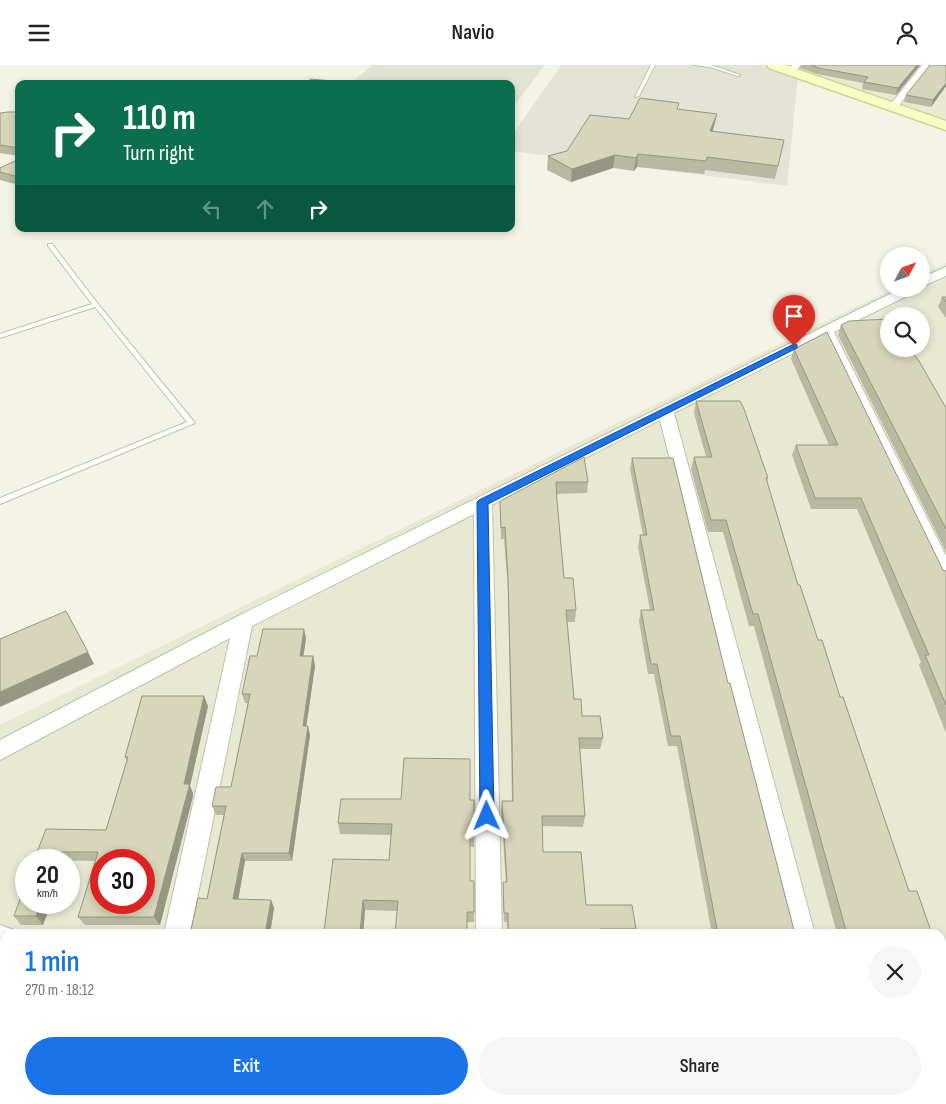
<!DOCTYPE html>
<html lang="en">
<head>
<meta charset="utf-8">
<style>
	body { margin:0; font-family:"Sofia Sans Condensed",sans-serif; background:#f6f6f6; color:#222; height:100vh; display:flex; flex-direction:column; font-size:19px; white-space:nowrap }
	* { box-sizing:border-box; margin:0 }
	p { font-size:16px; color:#767676 }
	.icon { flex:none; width:28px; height:28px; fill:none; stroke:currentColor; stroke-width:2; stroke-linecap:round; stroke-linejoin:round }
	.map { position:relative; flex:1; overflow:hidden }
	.side { position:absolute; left:0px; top:864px; width:946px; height:176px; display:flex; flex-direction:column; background:#fff; border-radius:15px 15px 0 0; box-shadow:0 2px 8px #0003 }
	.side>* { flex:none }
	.top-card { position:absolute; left:15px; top:15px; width:500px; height:152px; border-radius:10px; box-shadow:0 2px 8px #0003; background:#0b6e4f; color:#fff; overflow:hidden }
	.needle { width:32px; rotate:49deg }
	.buttons { position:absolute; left:880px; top:182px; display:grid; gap:10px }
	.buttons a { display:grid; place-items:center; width:50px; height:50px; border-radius:50%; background:#fff; box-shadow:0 2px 8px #0003; font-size:25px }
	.speed { position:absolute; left:15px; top:784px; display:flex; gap:10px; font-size:25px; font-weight:700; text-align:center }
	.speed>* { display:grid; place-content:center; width:65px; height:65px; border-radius:50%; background:#fff; box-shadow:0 2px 8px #0003; line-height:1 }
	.speed small { font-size:12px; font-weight:400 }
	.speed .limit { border:8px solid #d22; background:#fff; color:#111 }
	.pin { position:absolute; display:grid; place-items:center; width:42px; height:42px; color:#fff; margin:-51px -21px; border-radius:50% 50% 50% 0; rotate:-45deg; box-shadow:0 0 5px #0007 }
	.pin .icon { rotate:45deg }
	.me { position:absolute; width:55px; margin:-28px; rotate:359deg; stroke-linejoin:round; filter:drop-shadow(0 0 4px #0008) }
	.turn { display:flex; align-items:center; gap:18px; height:105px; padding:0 25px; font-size:22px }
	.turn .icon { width:65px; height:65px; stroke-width:2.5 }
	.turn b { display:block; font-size:35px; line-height:42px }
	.lanes { display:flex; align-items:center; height:48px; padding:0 25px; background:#0003; justify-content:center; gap:25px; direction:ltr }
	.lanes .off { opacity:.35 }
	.round { display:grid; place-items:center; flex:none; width:52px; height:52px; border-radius:26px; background:#f6f6f6 }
	.headline { display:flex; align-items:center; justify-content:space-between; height:85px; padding:0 25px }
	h1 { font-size:30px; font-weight:600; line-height:38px; color:#1a73e8 }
	.action { display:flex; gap:10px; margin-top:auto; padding:10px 25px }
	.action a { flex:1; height:58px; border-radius:30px; background:#1a73e8; color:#fff; font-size:20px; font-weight:600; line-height:58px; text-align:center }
	.action a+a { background:#f6f6f6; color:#222 }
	header { display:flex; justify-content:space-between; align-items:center; height:65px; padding:0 25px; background:#fff; font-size:22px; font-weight:600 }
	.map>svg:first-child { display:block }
	.residential { fill:#e8e9d3; fill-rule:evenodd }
	.industrial { fill:#e4e3d8 }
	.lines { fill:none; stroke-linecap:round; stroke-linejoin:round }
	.lane-casing { stroke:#c0c1a8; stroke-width:2 }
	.street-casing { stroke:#c0c1a8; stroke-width:2 }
	.secondary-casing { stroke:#ced58f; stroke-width:3 }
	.lane { fill:#fff; fill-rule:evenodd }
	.street { fill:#fff; fill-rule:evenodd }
	.secondary { fill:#f8ffc5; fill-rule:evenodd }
	.wall { fill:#b9b8a0 }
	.shaded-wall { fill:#969682 }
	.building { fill:#d7d6ba; stroke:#969682; fill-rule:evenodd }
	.route { fill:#1a73e8; stroke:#114b97 }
</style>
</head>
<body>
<header><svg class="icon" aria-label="menu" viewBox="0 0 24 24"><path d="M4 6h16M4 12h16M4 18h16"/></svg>Navio<svg class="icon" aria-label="person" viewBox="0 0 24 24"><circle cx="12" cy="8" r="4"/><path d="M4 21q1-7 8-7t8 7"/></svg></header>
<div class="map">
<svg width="946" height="1039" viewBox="0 0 946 1039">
	<rect width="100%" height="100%" fill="#f4f4e6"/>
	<path class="residential" d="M 800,0 L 946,0 L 946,58 L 795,5 Z
		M 946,198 L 946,1039 L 273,1039 L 256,1035 L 941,1035 L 941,869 L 5,869 L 5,976 L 0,975 L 0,660 L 892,224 L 921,224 L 921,210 ZM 889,251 L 921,251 L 921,284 L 889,284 ZM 26,795 L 69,795 L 69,838 L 26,838 ZM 101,795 L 144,795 L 144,838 L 101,838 Z"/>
	<path class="industrial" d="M 372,0 L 545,0 L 511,45 L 511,19 L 350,19 Z
		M 561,0 L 762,0 L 798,13 L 787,121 L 511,86 L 511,72 Z"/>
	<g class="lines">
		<defs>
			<path id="lane" d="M 651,0 L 655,0 L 639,31 L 635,32 Z
				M 694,0 L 711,0 L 740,10 L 738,11 L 710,2 Z
				M 48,179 L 52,179 L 98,239 L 195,358 L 0,439 L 0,433 L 187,357 L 95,242 L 0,273 L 0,269 L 92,239 L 48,181 Z"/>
			<path id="street" d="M 792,0 L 801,0 L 793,8 L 787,8 L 786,6 Z
				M 922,0 L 931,0 L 896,44 L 890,44 L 890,40 Z
				M 946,202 L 946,211 L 921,222 L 921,213 Z
				M 900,224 L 916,224 L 915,227 L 834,267 L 946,491 L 946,517 L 939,515 L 937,510 L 823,273 L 674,348 L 815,869 L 789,869 L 660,355 L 492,440 L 502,869 L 476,869 L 474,449 L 252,561 L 190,869 L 164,869 L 230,573 L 0,695 L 0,675 L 236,552 Z
				M 0,860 L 14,865 L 16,869 L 5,869 L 5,887 L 0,886 Z
				M 784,1035 L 828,1035 L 829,1039 L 785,1039 Z
				M 832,1035 L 860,1035 L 861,1039 L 833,1039 Z"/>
			<path id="secondary" d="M 767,0 L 785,0 L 946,56 L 946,65 L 769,3 Z"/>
		</defs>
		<use href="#lane" class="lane-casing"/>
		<use href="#street" class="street-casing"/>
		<use href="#secondary" class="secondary-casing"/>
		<use href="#lane" class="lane"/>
		<use href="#street" class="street"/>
		<use href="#secondary" class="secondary"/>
	</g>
	<path class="wall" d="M 801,0 L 920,0 L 896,30 L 862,24 L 863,18 L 817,9 L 800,3 Z
		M 946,0 L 946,21 L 931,42 L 904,37 L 906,30 Z
		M 678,44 L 717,49 L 714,61 L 713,66 L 784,75 L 775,114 L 705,105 L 704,109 L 637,102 L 634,106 L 613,103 L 571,117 L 547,105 L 548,91 L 567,86 L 629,54 Z
		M 19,47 L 19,91 L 0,88 L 0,48 Z
		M 19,94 L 19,120 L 0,115 L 0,103 Z
		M 942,232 L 946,232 L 946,253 L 938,242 Z
		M 841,260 L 946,343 L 946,487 L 838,270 Z
		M 794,284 L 943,505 L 946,506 L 946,668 L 919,600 L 921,597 L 857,444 L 811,444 L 792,390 L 796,380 L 829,380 L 791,294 Z
		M 696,336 L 768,413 L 767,417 L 798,520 L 818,575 L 840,632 L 909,826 L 932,869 L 837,869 L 754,561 L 749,561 L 723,467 L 708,467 L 691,404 L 694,392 L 706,392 L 694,348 Z
		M 584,392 L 588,417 L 587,428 L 556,429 L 564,513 L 576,545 L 575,557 L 567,557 L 574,634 L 582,651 L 603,673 L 600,684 L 580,684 L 585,751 L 583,762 L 542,761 L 543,787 L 586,840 L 636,864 L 634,869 L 508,869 L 507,857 L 504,857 L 503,827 L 503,817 L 506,817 L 501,746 L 502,736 L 512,736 L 511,684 L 508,524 L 504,474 L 501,474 L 500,436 Z
		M 632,393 L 728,618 L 795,869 L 712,869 L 677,681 L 668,681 L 654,609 L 648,609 L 639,556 L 641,545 L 650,545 L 638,482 L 640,470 L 643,470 L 630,404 Z
		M 306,573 L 303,591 L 313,591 L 315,601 L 306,661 L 310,670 L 292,796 L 245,796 L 238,834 L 271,835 L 274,843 L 270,869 L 190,869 L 207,834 L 224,750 L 216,750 L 212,741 L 231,722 L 248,638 L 245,638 L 242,629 L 257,591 Z
		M 208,641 L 190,721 L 193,728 L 193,731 L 160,860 L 85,860 L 78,852 L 96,796 L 34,795 L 106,765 L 127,696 L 125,692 Z
		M 470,735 L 474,735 L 474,782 L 470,782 L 470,816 L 474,847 L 474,857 L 467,857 L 397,846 L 365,845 L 363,869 L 325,869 L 324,867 L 389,795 L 391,770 L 340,769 L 338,758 Z
		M 26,838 L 51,838 L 43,860 L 21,860 L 14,851 Z
		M 941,888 L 946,888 L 946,1026 L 941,1026 Z"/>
	<path class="shaded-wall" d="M 917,0 L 920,0 L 896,30 L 898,23 Z
		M 946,18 L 946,21 L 931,42 L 933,35 Z
		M 717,49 L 714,61 L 708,79 L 710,66 Z
		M 638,89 L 637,102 L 634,106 L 636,93 Z
		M 615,90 L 613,103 L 571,117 L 572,104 Z
		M 304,564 L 306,573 L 302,601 L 300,591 Z
		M 88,587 L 94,599 L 0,642 L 0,627 Z
		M 313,591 L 315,601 L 305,670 L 303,661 Z
		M 204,631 L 208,641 L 190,721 L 193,728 L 193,731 L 160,860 L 154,852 L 184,719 Z
		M 308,661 L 310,670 L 292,796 L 289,788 Z
		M 59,787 L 65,795 L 56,795 Z
		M 242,788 L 245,796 L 237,842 L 233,834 Z
		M 271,835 L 274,843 L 270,869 L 265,869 Z
		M 363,835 L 365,845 L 363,869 L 361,869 Z
		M 41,838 L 51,838 L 43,860 L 36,851 Z"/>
	<path class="building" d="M 811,0 L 917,0 L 898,23 L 864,17 L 868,12 L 819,3 Z
		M 930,0 L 946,0 L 946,18 L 933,35 L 906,30 Z
		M 311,14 L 341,17 L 339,19 L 304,19 Z
		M 640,33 L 679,38 L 677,44 L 717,49 L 710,66 L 784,75 L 778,101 L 707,92 L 706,96 L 638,89 L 636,93 L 615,90 L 572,104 L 548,91 L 567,86 L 590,50 L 629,54 Z
		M 8,47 L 19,47 L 19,83 L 0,80 L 0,48 Z
		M 19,94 L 19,112 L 0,107 L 0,103 Z
		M 942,232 L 946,232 L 946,237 Z
		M 889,254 L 889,284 L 910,284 L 919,296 L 946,343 L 946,464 L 841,260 L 849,256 Z
		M 827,267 L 943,505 L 946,506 L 946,640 L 925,590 L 929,590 L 861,433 L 815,433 L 796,380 L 838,380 L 794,284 Z
		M 696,336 L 740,336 L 744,344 L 768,413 L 766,413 L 798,520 L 800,520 L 818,575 L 822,575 L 840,632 L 843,632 L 909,826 L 917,826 L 932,869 L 847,869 L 758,549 L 753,549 L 726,455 L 711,455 L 694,392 L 712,392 Z
		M 584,392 L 588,417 L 556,417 L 557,436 L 564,513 L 573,513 L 576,545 L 566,545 L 574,634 L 581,634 L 582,651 L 600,651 L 603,673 L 579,673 L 585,751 L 542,751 L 543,787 L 581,787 L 586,840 L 632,840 L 636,864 L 600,864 L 601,869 L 508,869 L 508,848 L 504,848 L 503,817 L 507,817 L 502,736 L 513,736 L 512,673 L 508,513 L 505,462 L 501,463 L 500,436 Z
		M 632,393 L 673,393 L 728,618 L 730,618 L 795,869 L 718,869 L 680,671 L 671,671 L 657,599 L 651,599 L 641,545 L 654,545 L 640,470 L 647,470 Z
		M 66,546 L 88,587 L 0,627 L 0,574 Z
		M 263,564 L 304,564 L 300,591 L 313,591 L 303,661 L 308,661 L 289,788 L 242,788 L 233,834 L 271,835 L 265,869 L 190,869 L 198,833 L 207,834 L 226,741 L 212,741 L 216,722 L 231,722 L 250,629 L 242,629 L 250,591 L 257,591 Z
		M 142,631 L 204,631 L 184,719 L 189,719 L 189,722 L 154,852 L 78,852 L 98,787 L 59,787 L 56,795 L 34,795 L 46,764 L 106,765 L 128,692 L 125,692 ZM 101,795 L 144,795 L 144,838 L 101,838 Z
		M 404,693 L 470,694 L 470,735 L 474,735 L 474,771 L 470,771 L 470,816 L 474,816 L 474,847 L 467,847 L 467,869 L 395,869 L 398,836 L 363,835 L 360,867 L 324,867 L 333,794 L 389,795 L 392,759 L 338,758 L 341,734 L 401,734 Z
		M 26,817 L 26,838 L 41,838 L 36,851 L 14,851 Z
		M 941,888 L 946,888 L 946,940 L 943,940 L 946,949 L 946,1019 L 941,1019 Z"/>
	<path class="route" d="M 794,279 L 797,280 L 797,283 L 488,439 L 494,751 L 492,756 L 487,758 L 482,756 L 480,751 L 477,437 L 479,435 Z"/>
</svg>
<div class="buttons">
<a><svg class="needle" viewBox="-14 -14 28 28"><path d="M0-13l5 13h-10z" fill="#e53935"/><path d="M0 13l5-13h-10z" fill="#767676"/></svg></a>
<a><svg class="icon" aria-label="search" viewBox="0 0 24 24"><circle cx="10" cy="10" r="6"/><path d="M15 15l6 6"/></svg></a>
</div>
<div class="speed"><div>20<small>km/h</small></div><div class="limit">30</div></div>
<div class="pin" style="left:794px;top:281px;background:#d93025"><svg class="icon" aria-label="arrive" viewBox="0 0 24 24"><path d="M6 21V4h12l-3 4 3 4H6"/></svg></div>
<svg class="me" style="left:487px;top:751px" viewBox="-20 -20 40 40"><path d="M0-17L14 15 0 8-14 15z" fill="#1a73e8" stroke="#fff" stroke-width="4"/></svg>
<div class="top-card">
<div class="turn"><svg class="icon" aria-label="right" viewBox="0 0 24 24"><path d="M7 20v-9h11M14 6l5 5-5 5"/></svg><div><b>110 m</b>Turn right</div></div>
<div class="lanes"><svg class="icon off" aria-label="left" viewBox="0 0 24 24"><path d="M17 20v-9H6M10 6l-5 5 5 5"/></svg><svg class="icon off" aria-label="ahead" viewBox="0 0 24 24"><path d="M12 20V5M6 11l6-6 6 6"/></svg><svg class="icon" aria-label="right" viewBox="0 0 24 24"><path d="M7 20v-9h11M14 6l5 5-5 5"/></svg></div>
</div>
<section class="side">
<div class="headline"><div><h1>1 min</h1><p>270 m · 18:12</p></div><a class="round"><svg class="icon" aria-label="close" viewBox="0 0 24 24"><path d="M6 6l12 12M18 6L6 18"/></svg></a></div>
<div class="action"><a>Exit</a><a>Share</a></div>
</section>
</div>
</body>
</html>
